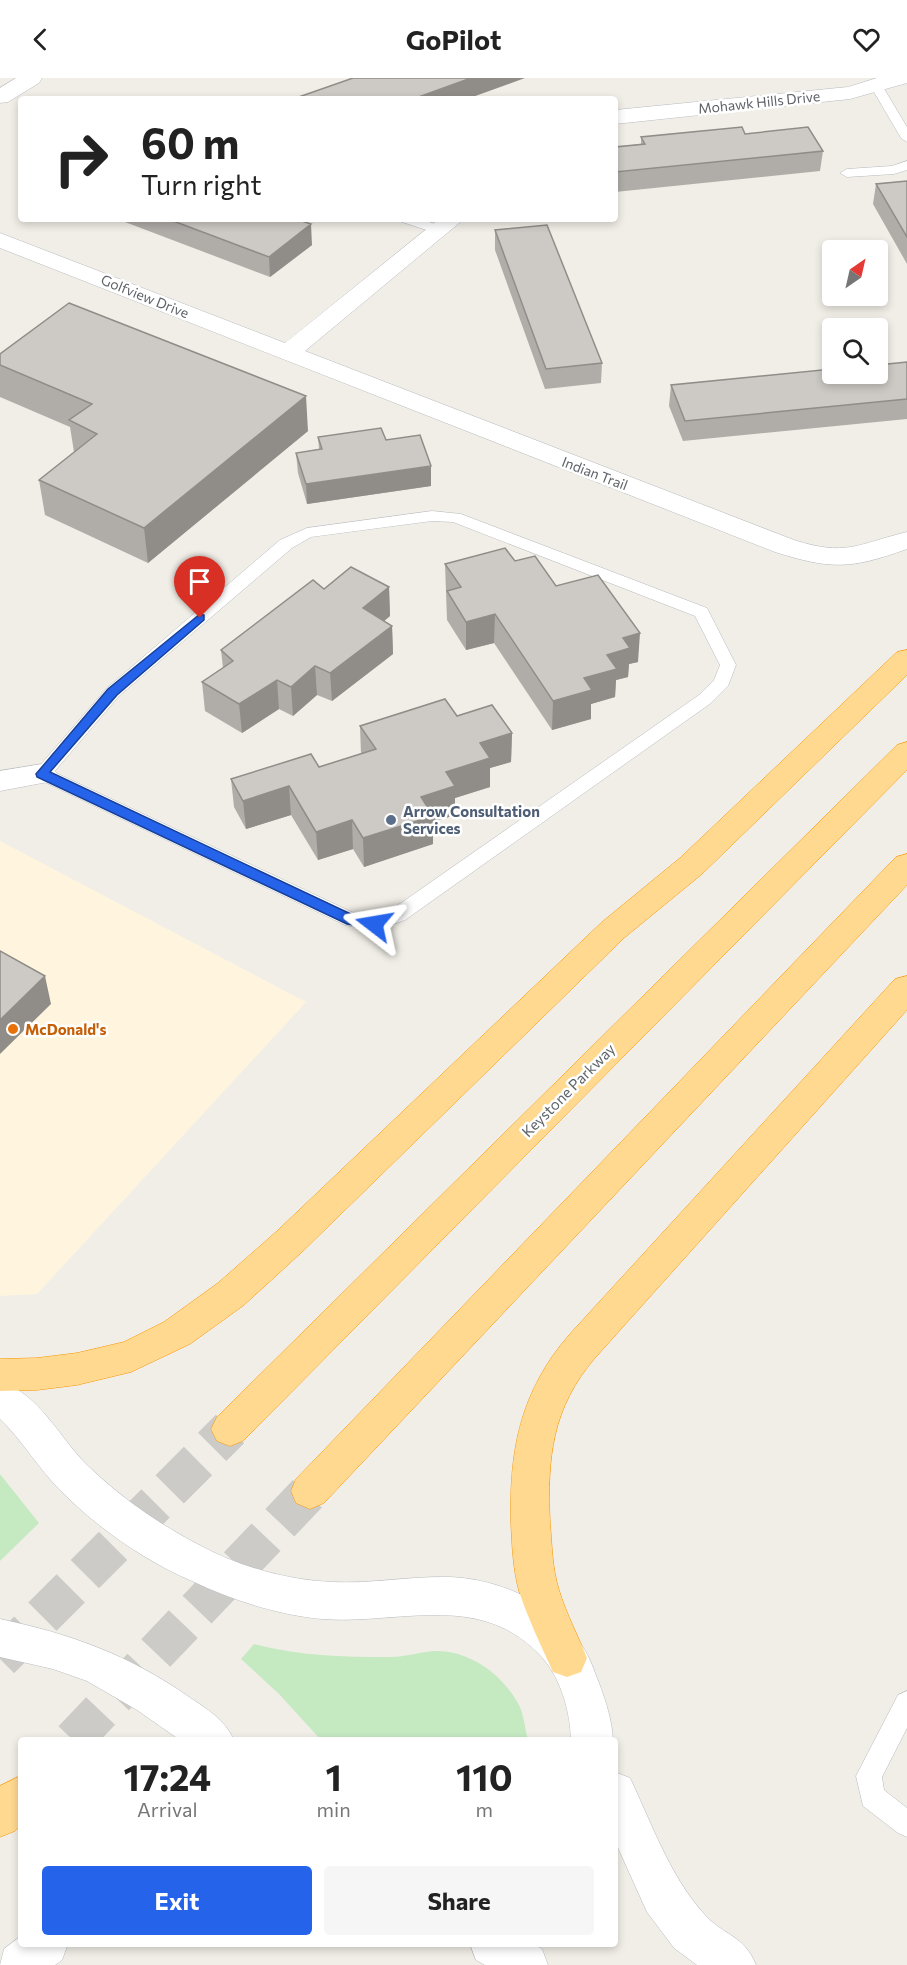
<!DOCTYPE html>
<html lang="en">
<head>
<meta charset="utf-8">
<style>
	body { margin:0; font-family:Commissioner,sans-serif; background:#f6f6f6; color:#222; height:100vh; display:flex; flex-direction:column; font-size:22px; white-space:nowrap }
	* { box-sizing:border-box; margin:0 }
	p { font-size:20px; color:#767676 }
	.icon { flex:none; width:33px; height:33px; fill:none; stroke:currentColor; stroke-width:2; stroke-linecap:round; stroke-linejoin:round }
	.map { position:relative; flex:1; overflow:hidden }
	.sheet { position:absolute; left:18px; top:1659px; width:600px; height:210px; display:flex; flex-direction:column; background:#fff; border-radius:6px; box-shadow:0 3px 9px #0003 }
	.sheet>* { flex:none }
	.top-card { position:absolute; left:18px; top:18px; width:600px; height:126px; border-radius:6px; box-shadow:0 3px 9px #0003; background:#fff; color:#222; overflow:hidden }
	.needle { width:39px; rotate:34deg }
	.tools { position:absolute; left:822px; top:162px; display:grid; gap:12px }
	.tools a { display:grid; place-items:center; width:66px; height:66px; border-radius:6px; background:#fff; box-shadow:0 3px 9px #0003; font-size:30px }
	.pin { position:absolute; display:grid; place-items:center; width:51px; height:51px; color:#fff; margin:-62px -26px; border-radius:50% 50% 50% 0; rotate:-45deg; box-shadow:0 0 6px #0007 }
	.pin .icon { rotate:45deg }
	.me { position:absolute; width:66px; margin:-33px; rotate:284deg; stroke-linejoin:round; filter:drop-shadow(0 0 4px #0008) }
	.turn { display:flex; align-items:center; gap:21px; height:126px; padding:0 24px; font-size:27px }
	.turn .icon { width:78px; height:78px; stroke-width:2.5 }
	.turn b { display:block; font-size:42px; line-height:51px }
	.eta { display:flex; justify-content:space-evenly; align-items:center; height:102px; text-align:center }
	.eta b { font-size:36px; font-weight:700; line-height:42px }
	.button { display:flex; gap:12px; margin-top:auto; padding:12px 24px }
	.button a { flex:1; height:69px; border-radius:6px; background:#2563eb; color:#fff; font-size:24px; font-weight:700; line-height:69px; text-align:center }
	.button a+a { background:#f6f6f6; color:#222 }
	header { display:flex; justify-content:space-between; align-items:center; height:78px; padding:0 24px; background:#fff; font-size:27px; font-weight:700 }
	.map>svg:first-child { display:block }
	.commercial { fill:#fff5de }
	.green { fill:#c5eac2 }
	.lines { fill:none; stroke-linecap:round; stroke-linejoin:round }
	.motorway-tunnel { stroke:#cccbc7; stroke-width:40; stroke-dasharray:40 20; stroke-linecap:butt }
	.service-casing { stroke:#b7babe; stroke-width:1 }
	.minor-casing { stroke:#b7babe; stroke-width:1 }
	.tertiary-casing { stroke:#b7babe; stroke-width:1 }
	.secondary-casing { stroke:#b8bcc1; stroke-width:1 }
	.motorway-casing { stroke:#f89500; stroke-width:1 }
	.service { fill:#fff; fill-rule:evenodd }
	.minor { fill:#fff; fill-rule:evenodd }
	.tertiary { fill:#fff; fill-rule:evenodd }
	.secondary { fill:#fff; fill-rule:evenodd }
	.motorway { fill:#ffd990; fill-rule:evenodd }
	.wall { fill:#b0ada9 }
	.shaded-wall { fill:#908d89 }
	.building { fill:#cdc9c4; stroke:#908d89; stroke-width:1.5 }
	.route { fill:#2563eb; stroke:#184099; stroke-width:1.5 }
	.service-dot { fill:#5c6f8a; stroke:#fff; stroke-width:2 }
	.food-dot { fill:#e8710a; stroke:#fff; stroke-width:2 }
	.labels { text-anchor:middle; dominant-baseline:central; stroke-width:5; stroke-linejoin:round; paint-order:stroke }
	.far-street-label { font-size:14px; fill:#5e6368; stroke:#fff }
	.service-label { font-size:15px; font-weight:bold; fill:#4e5e75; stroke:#fff; text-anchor:start }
	.food-label { font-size:15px; font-weight:bold; fill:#c56008; stroke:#fff; text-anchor:start }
	.street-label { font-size:15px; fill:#5e6368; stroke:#fff }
</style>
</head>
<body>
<header><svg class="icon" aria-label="back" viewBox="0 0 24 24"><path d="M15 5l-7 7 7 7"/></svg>GoPilot<svg class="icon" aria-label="heart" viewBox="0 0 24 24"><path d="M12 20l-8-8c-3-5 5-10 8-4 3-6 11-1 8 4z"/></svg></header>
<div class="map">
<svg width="907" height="1887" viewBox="0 0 907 1887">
	<rect width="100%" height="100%" fill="#f1eee7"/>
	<path class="commercial" d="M 0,763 L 306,924 L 37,1216 L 0,1218 Z"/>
	<path class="green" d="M 0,1396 L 39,1445 L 0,1483 Z
		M 254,1566 C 299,1578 343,1579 390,1579 C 405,1579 420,1574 435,1573 C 470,1572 503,1597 519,1627 C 524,1637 525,1651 528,1662 L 321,1662 L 279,1616 L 241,1581 Z"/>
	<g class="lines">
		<path class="motorway-tunnel" d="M 0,1581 L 230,1351
			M 73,1662 L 310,1413"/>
		<defs>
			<path id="service" d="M 877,5 L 883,9 L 907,49 L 907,64 L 901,60 L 871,9 Z
				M 907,83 L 907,92 L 894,96 L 847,99 L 840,95 L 847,91 L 892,88 Z
				M 400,141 L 420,141 L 444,149 L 446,152 L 439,156 L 402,144 Z
				M 432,433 L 461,436 L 707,530 L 736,587 L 728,608 L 711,625 L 405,842 L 374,853 L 345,847 L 36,700 L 33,696 L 36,692 L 107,610 L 280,462 L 307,450 ZM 432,443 L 453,444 L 695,538 L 720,587 L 714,602 L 699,617 L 391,832 L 373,839 L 356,836 L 54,694 L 119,618 L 292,470 L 311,459 Z
				M 907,1613 L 907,1650 L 882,1699 L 884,1712 L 907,1730 L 907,1759 L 898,1755 L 863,1728 L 856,1698 L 898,1617 Z"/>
			<path id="minor" d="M 16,0 L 42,0 L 39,5 L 8,24 L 0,25 L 0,10 Z
				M 877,0 L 907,0 L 907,5 L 850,21 L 615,46 L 615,32 L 848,9 Z
				M 439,141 L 464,141 L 305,273 L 794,462 C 847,479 857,466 907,454 L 907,471 C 851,491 832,492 775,474 L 0,170 L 0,155 L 285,265 Z
				M 42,686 L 53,689 L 57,696 L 53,703 L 0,713 L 0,693 Z"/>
			<path id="tertiary" d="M 615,1694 L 630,1700 C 652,1746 670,1799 705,1837 C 724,1858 744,1857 756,1887 L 697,1887 L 674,1870 L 647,1834 L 615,1763 Z
				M 470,1866 L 533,1866 L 542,1871 L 548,1887 L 485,1887 L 476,1882 Z"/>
			<path id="secondary" d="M 0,1303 C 40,1317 58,1358 87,1387 C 120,1419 160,1447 201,1468 C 240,1489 288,1502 332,1504 C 371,1506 410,1498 450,1499 C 499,1501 555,1525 582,1568 C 590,1579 594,1593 599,1605 C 606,1624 612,1642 613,1662 L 571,1662 C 570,1631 560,1597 538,1575 C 477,1513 397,1547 322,1541 C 278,1537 232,1522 192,1503 C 143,1482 95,1448 58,1410 C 37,1388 22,1362 0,1341 Z
				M 0,1541 C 71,1556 129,1577 189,1619 C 207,1631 225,1642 234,1662 L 180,1662 L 137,1632 L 87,1603 L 53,1591 L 0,1579 Z
				M 21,1858 L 21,1866 L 68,1866 L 62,1882 L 55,1887 L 0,1887 L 4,1871 Z"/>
			<path id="motorway" d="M 907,572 L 907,597 L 702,796 L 624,860 L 302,1174 L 244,1227 L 190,1266 L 131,1294 L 77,1307 L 37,1312 L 0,1313 L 0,1281 L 37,1280 L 77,1275 L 124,1264 L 164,1244 L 218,1205 L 276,1154 L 602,844 L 680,780 L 897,574 Z
				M 907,664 L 907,692 L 243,1363 L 230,1368 L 217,1363 L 211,1351 L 217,1339 L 897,667 Z
				M 907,776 L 907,807 L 324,1425 L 310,1431 L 296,1425 L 291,1413 L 296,1401 L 896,779 Z
				M 907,898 L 907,932 L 595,1280 C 552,1330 547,1380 550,1444 C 552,1466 552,1490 559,1512 C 566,1535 578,1558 587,1580 L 581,1594 L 567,1599 L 553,1594 C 541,1567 528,1541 519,1513 C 513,1491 512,1467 511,1445 C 509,1373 520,1314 569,1257 L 895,901 Z
				M 18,1699 L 21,1700 L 21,1747 L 15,1753 L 0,1759 L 0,1708 Z"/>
		</defs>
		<use href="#service" class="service-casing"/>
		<use href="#minor" class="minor-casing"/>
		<use href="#tertiary" class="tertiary-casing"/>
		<use href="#secondary" class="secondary-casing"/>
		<use href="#motorway" class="motorway-casing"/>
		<use href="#service" class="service"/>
		<use href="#minor" class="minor"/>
		<use href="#tertiary" class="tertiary"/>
		<use href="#secondary" class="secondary"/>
		<use href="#motorway" class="motorway"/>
	</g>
	<path class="wall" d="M 745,56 L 823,73 L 820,93 L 615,114 L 615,69 L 641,66 L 641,59 Z
		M 907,103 L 907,186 L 873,126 L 876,106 Z
		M 117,141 L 296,141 L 312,167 L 270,199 Z
		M 495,152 L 602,285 L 601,305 L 545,311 L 495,172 Z
		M 0,276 L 308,353 L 148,485 L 45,437 L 39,402 L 74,374 L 70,349 L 0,319 Z
		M 907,284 L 907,341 L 683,363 L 669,328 L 671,307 Z
		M 318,359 L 386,362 L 431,408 L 307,426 L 298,395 L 296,375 L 319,371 Z
		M 515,483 L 556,508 L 638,584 L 629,586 L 628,599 L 616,602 L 615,619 L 591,626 L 591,641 L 552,652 L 494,565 L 466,572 L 447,542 L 445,486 Z
		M 389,509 L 390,538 L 384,543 L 392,548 L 393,576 L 332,623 L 317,617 L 293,638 L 279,631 L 242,655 L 205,633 L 202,604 L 223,590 L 221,572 L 324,511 Z
		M 457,638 L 512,655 L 511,684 L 490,690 L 490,709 L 455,720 L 455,737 L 433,744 L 433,766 L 364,789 L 353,771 L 318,782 L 291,737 L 246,751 L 234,729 L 231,701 L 319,689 L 361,676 L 360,648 Z"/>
	<path class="shaded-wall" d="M 471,0 L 525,0 L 467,21 L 413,21 Z
		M 311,146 L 312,167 L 270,199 L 269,179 Z
		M 306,318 L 308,353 L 148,485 L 144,450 Z
		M 431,388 L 431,408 L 307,426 L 306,406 Z
		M 389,509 L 390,538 L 365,559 L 363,530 Z
		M 495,536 L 494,565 L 466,572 L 466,544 Z
		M 392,548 L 393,576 L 332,623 L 330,595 Z
		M 640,555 L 638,584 L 629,586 L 628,599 L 616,602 L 615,619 L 591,626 L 591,641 L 552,652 L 553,623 L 607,577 L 623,560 Z
		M 315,588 L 317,617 L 293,638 L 291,609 Z
		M 277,602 L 279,631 L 242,655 L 239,626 Z
		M 512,655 L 511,684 L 490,690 L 490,709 L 455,720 L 455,737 L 433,744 L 433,766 L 364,789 L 363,760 L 421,719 L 446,694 L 480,665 Z
		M 289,708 L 291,737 L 246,751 L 243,723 Z
		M 352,742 L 353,771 L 318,782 L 316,754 Z
		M 45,898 L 51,926 L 0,976 L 0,942 Z"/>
	<path class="building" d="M 353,0 L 471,0 L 413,21 L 293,21 Z
		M 742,49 L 745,56 L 808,49 L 823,73 L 615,94 L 615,69 L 645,66 L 641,59 Z
		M 907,103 L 907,159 L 876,106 Z
		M 168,141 L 296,141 L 311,146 L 269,179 Z
		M 547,147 L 602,285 L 546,291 L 495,152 Z
		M 69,225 L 306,318 L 144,450 L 39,402 L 97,356 L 69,342 L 92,326 L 0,287 L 0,276 Z
		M 907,284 L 907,321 L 685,343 L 671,307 L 832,291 L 832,296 L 878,296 L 878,287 Z
		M 381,350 L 386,362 L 420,357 L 431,388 L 306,406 L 296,375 L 322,371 L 318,359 Z
		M 505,470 L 515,483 L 535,478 L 556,508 L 598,497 L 640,555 L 623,560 L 630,570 L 607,577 L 617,591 L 584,600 L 592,612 L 553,623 L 495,536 L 466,544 L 447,513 L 461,509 L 445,486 Z
		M 351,489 L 389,509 L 363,530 L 392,548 L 330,595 L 315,588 L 291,609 L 277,602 L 239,626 L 202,604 L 233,583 L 221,572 L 313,502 L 324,511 Z
		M 445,621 L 457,638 L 492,627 L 512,655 L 480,665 L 490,680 L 446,694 L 455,708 L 421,719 L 433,738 L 363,760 L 352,742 L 316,754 L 289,708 L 243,723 L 231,701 L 311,676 L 319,689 L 376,671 L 360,648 Z
		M 0,873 L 45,898 L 0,942 Z"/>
	<path class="route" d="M 200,536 L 204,537 L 204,542 L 117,617 L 50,694 L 355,838 L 379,843 L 381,846 L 379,850 L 374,851 L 347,846 L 37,699 L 36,696 L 108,611 Z"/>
	<circle class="service-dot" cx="391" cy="742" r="6"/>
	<circle class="food-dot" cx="13" cy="951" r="6"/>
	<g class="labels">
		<g class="far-street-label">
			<text transform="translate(759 24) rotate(-6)">Mohawk Hills Drive</text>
			<text transform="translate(145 218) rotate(22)">Golfview Drive</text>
			<text transform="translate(595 395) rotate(21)">Indian Trail</text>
		</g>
		<g class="service-label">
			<text x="403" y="733">Arrow Consultation<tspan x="403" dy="17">Services</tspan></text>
		</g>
		<g class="food-label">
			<text x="25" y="951">McDonald's</text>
		</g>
		<g class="street-label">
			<text transform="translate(568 1012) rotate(-45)">Keystone Parkway</text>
		</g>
	</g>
</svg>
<div class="tools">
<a><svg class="needle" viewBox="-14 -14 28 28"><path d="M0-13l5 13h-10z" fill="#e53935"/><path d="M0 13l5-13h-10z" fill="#767676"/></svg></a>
<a><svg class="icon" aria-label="search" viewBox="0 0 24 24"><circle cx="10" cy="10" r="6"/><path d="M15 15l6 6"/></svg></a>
</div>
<div class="pin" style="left:200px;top:540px;background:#d93025"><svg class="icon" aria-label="arrive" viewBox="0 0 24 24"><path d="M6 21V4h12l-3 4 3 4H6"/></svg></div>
<svg class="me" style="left:374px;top:846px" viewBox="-20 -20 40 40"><path d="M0-17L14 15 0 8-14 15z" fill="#2563eb" stroke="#fff" stroke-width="4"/></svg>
<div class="top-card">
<div class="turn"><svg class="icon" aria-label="right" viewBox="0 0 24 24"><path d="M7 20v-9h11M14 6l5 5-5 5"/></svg><div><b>60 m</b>Turn right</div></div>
</div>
<section class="sheet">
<div class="eta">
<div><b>17:24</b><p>Arrival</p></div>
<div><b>1</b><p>min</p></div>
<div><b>110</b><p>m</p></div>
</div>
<div class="button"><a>Exit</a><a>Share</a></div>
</section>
</div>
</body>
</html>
